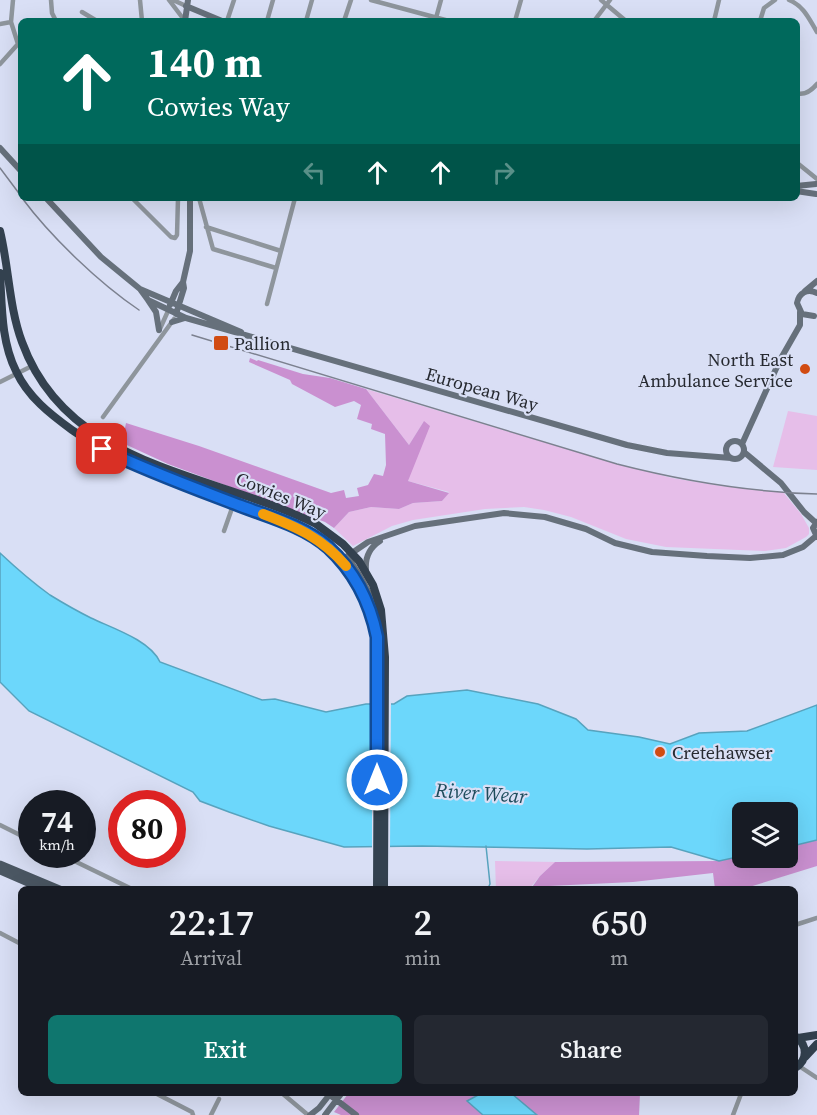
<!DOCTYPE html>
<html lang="en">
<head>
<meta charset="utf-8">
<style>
	body { margin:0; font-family:"Source Serif 4",serif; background:#242831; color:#f1f3f6; height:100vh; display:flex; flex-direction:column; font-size:22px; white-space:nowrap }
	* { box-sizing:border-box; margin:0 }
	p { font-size:20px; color:#9ea1a6 }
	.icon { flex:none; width:33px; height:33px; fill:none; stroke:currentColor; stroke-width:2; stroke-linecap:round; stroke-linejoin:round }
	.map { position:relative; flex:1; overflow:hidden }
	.sheet { position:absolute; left:18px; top:886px; width:780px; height:210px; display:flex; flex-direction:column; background:#171b24; border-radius:9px; box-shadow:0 6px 24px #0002 }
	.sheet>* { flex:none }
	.hud { position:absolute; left:18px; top:18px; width:782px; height:183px; border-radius:9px; box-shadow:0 6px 24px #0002; background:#00695c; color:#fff; overflow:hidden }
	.fabs { position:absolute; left:732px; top:802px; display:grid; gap:12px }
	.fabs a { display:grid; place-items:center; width:66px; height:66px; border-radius:9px; background:#171b24; box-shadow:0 6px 24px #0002; font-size:30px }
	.speed { position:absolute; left:18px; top:790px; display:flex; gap:12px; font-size:30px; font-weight:700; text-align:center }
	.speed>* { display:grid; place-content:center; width:78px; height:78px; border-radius:50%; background:#171b24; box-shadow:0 6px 24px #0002; line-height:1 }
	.speed small { font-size:15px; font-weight:400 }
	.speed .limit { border:9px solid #d22; background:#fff; color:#111 }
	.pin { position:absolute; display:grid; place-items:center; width:51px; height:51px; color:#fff; margin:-26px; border-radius:12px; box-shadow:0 3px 9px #0006 }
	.me { position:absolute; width:66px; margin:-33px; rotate:0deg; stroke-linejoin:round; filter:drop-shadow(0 0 4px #0008) }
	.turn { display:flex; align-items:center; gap:21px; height:126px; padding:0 30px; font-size:27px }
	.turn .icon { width:78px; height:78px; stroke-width:2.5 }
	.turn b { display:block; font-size:42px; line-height:51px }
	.lanes { display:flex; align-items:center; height:57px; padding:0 30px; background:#0003; justify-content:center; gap:30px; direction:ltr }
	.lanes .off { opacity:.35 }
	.eta { display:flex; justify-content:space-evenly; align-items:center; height:102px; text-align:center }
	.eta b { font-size:36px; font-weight:600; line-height:42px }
	.action { display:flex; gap:12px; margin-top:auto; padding:12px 30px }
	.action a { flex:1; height:69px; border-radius:9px; background:#0f766e; color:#fff; font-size:24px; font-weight:600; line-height:69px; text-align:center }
	.action a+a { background:#242831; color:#f1f3f6 }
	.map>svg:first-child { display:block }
	.green { fill:#e6bee9 }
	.forest { fill:#ca90d0 }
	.water { fill:#6cd7fb; stroke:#57a3be; stroke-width:1.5 }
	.pier { fill:#d9dff5 }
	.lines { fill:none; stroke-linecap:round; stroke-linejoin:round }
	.stream { stroke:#57a3be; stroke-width:1.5 }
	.street { stroke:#8e959c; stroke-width:4.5 }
	.secondary { stroke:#66707b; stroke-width:6 }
	.primary { stroke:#4b5763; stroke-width:7 }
	.highway { stroke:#33414f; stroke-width:8 }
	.tram { stroke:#7c818f; stroke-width:1.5 }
	.route-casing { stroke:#114b97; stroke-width:15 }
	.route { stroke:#1a73e8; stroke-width:10 }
	.slow { stroke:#f59e0b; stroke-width:10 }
	.poi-dot { fill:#d14b12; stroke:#d9dff5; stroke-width:2 }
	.labels { text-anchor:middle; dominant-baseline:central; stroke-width:4.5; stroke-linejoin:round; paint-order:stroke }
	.poi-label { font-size:18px; fill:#262930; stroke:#d9dff5; text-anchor:start }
	.street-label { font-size:18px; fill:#262930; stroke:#d9dff5 }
	.water-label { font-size:20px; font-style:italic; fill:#1d4b5b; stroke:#d9dff5 }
</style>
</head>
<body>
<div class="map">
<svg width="817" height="1115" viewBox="0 0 817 1115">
	<rect width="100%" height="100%" fill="#d9dff5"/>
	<path class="green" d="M 366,389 L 617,464 L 672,478 L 721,486 L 783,492 L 801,514 L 809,528 L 809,534 L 806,537 L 786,548 L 765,551 L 666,547 L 626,539 L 571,517 L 544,510 L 524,507 L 485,509 L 413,520 L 392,526 L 353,546 L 334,528 L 349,512 L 371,507 L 399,509 L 413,503 L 442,501 L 449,492 L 408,481 L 424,421 L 409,445 Z
		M 788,411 L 817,416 L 817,470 L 773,467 Z
		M 495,861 L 555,862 L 540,876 L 529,889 L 496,890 Z"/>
	<path class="forest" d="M 250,358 L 257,361 L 258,360 L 303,374 L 330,378 L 366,389 L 409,445 L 424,421 L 430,426 L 408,481 L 449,493 L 442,501 L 413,503 L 399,509 L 371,507 L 349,512 L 334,528 L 325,522 L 168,464 L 116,440 L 108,430 L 124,433 L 126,423 L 199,446 L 331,493 L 344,490 L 346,498 L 359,496 L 357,488 L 368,485 L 374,474 L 383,476 L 386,465 L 385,434 L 371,429 L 372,424 L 357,419 L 361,405 L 354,401 L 335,407 L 292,384 L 290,380 L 249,362 Z
		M 817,840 L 817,866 L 746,888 L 715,889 L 713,873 L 633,882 L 549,886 L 547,889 L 530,890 L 540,876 L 555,862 L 719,861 L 742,856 L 742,858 L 788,858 L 788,847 Z
		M 348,1094 L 480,1094 L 468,1101 L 483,1115 L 341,1115 L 334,1112 Z
		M 512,1094 L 640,1094 L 639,1115 L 537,1115 Z"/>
	<path class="water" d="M 0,553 C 16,568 32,582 50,595 C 63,603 77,611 91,618 C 112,628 150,640 160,662 L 262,700 L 275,699 L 326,712 L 366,704 L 394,704 L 407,696 L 467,690 L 538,704 L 576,719 L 588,730 L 639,737 L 670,744 L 699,733 L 747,731 L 817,705 L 817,840 L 788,847 L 788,813 L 742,813 L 742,856 L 719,861 L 671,847 L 587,849 L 422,846 L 344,847 L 269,826 L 229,812 L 200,801 L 193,792 L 29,711 L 0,682 Z
		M 480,1094 L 512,1094 L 537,1115 L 483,1115 L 467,1101 Z"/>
	<path class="pier" d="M 372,701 L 391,701 L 390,850 L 372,850 Z"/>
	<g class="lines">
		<path class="stream" d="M 486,846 L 490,884 L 487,890"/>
		<path class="street" d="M 51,0 L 52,13 L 56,21
			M 140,0 L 142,21
			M 169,0 L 185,21
			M 173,0 L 186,6
			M 371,0 L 449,21
			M 601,0 L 626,21
			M 789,0 C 804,6 809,19 817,32
			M 82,12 L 97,21
			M 436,18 L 441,0
			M 227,21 L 234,0
			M 267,21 L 273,0
			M 306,21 L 312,0
			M 344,21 L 351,0
			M 515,21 L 521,0
			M 594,21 L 610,0
			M 714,21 L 719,0
			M 760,21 L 764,8 L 775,0
			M 0,24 L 11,22
			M 0,64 L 18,44 L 11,22 L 13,0
			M 796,93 C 805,96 812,90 817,84
			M 796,162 L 817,179
			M 132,198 L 171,237 L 175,238 L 177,235 L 178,198
			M 199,198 L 213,249 L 276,268
			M 206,227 L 281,251
			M 267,304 L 295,198
			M 159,331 L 168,311
			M 0,382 L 32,366
			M 103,417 L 174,319
			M 224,531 L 237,494
			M 0,825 L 32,841
			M 62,855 L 134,890
			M 795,925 L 817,918
			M 0,933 L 21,944
			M 799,1066 L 817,1078
			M 157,1094 L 192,1112 L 193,1115
			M 283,1094 L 308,1115
			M 211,1115 L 219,1099
			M 733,1115 L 741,1094"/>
		<path class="secondary" d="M 186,6 L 222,21
			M 185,21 L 188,0
			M 0,148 L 21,171
			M 796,186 L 816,184
			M 796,191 L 816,194
			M 46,198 L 101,257 L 140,289 L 148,300 L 186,318 L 627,445 L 667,453 L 731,458
			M 140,289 L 241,332
			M 805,291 L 817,281
			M 148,300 L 156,312 L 159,330
			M 170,305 L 176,291 L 183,282
			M 176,314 L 184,288 L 183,282 L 190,251 L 190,198
			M 814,316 L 802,314 L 797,303 C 799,293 807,288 817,293
			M 172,322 L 185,318
			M726 450a9 9 0 1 1 18 0a9 9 0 1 1-18 0Z
			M 742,444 L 780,360 L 800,325 L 800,312
			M 744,452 L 781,483 L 804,512 L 816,523
			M 817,522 L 813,528 L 817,537
			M 351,553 L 350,560 C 362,580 376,598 375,623
			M 339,558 L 346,557 L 368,542 L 415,526 L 504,513 L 545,517 L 586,529 L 615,543 L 652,552 L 707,556 L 750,558 L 783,555 L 803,547 L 816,536
			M 366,570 C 365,558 369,548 380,541
			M 330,1095 L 356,1115
			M 310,1115 L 319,1108 L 330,1094
			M 325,1115 L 341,1094"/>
		<path class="primary" d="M 0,864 L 62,890
			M 0,871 L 44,890"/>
		<path class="highway" d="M 0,231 C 9,268 9,307 22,342 C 68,469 212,472 316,524 L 343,544 L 359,561 L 373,585 L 381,610 L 385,657 L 384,890
			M 0,273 C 2,306 1,341 16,371 C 28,397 50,414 72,430 C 125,468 191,486 251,509 C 276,519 303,528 325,545 C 364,575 377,623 378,670 L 377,890
			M 795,1036 C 808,1045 808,1060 795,1068
			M 798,1038 L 817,1035
			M 805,1057 L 817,1044"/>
		<path class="tram" d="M 0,168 L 21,196
			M 22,198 C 51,237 99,283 139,310
			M 192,335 L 617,464 C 683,481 749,492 817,494"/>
	</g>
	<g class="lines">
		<defs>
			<path id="route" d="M 102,449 C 147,471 194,488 241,506 C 270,517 304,526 328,547 C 354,571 370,602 377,637 L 377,780"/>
		</defs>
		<use href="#route" class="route-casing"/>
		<use href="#route" class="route"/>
		<path class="slow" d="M 263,514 C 297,527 322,538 346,566"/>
	</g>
	<g class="poi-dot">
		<rect x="213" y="335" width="16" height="16" rx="3"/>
		<circle cx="805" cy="369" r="6"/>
		<circle cx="660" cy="752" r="6"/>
	</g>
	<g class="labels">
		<g class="poi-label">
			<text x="234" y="343">Pallion</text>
			<text x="793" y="359" text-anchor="end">North East<tspan x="793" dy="21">Ambulance Service</tspan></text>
			<text x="672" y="752">Cretehawser</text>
		</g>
		<g class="street-label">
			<text transform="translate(482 389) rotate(16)">European Way</text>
			<text transform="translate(281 495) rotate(22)">Cowies Way</text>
		</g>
		<g class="water-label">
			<text transform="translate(481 793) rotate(4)">River Wear</text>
		</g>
	</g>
</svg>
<div class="fabs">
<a><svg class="icon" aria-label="layers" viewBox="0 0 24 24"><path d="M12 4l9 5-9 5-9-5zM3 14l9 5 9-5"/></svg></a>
</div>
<div class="speed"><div>74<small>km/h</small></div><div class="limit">80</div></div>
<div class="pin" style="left:102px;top:449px;background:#d93025"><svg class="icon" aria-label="arrive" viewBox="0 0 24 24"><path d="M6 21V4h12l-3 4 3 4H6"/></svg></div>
<svg class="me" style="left:377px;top:780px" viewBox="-20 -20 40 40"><circle r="17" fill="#1a73e8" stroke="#fff" stroke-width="3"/><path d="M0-11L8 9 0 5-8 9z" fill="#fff"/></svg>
<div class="hud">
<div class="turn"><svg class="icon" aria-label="ahead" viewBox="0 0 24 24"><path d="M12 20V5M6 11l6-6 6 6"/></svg><div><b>140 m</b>Cowies Way</div></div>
<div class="lanes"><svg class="icon off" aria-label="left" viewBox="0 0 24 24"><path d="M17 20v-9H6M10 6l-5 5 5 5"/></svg><svg class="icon" aria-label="ahead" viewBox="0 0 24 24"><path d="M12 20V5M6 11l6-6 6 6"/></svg><svg class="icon" aria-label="ahead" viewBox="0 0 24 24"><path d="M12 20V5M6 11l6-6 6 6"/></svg><svg class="icon off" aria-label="right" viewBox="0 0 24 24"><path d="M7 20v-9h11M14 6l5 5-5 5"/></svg></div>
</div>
<section class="sheet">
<div class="eta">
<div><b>22:17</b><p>Arrival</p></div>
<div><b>2</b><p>min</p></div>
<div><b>650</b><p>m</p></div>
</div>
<div class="action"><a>Exit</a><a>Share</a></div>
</section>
</div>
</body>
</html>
